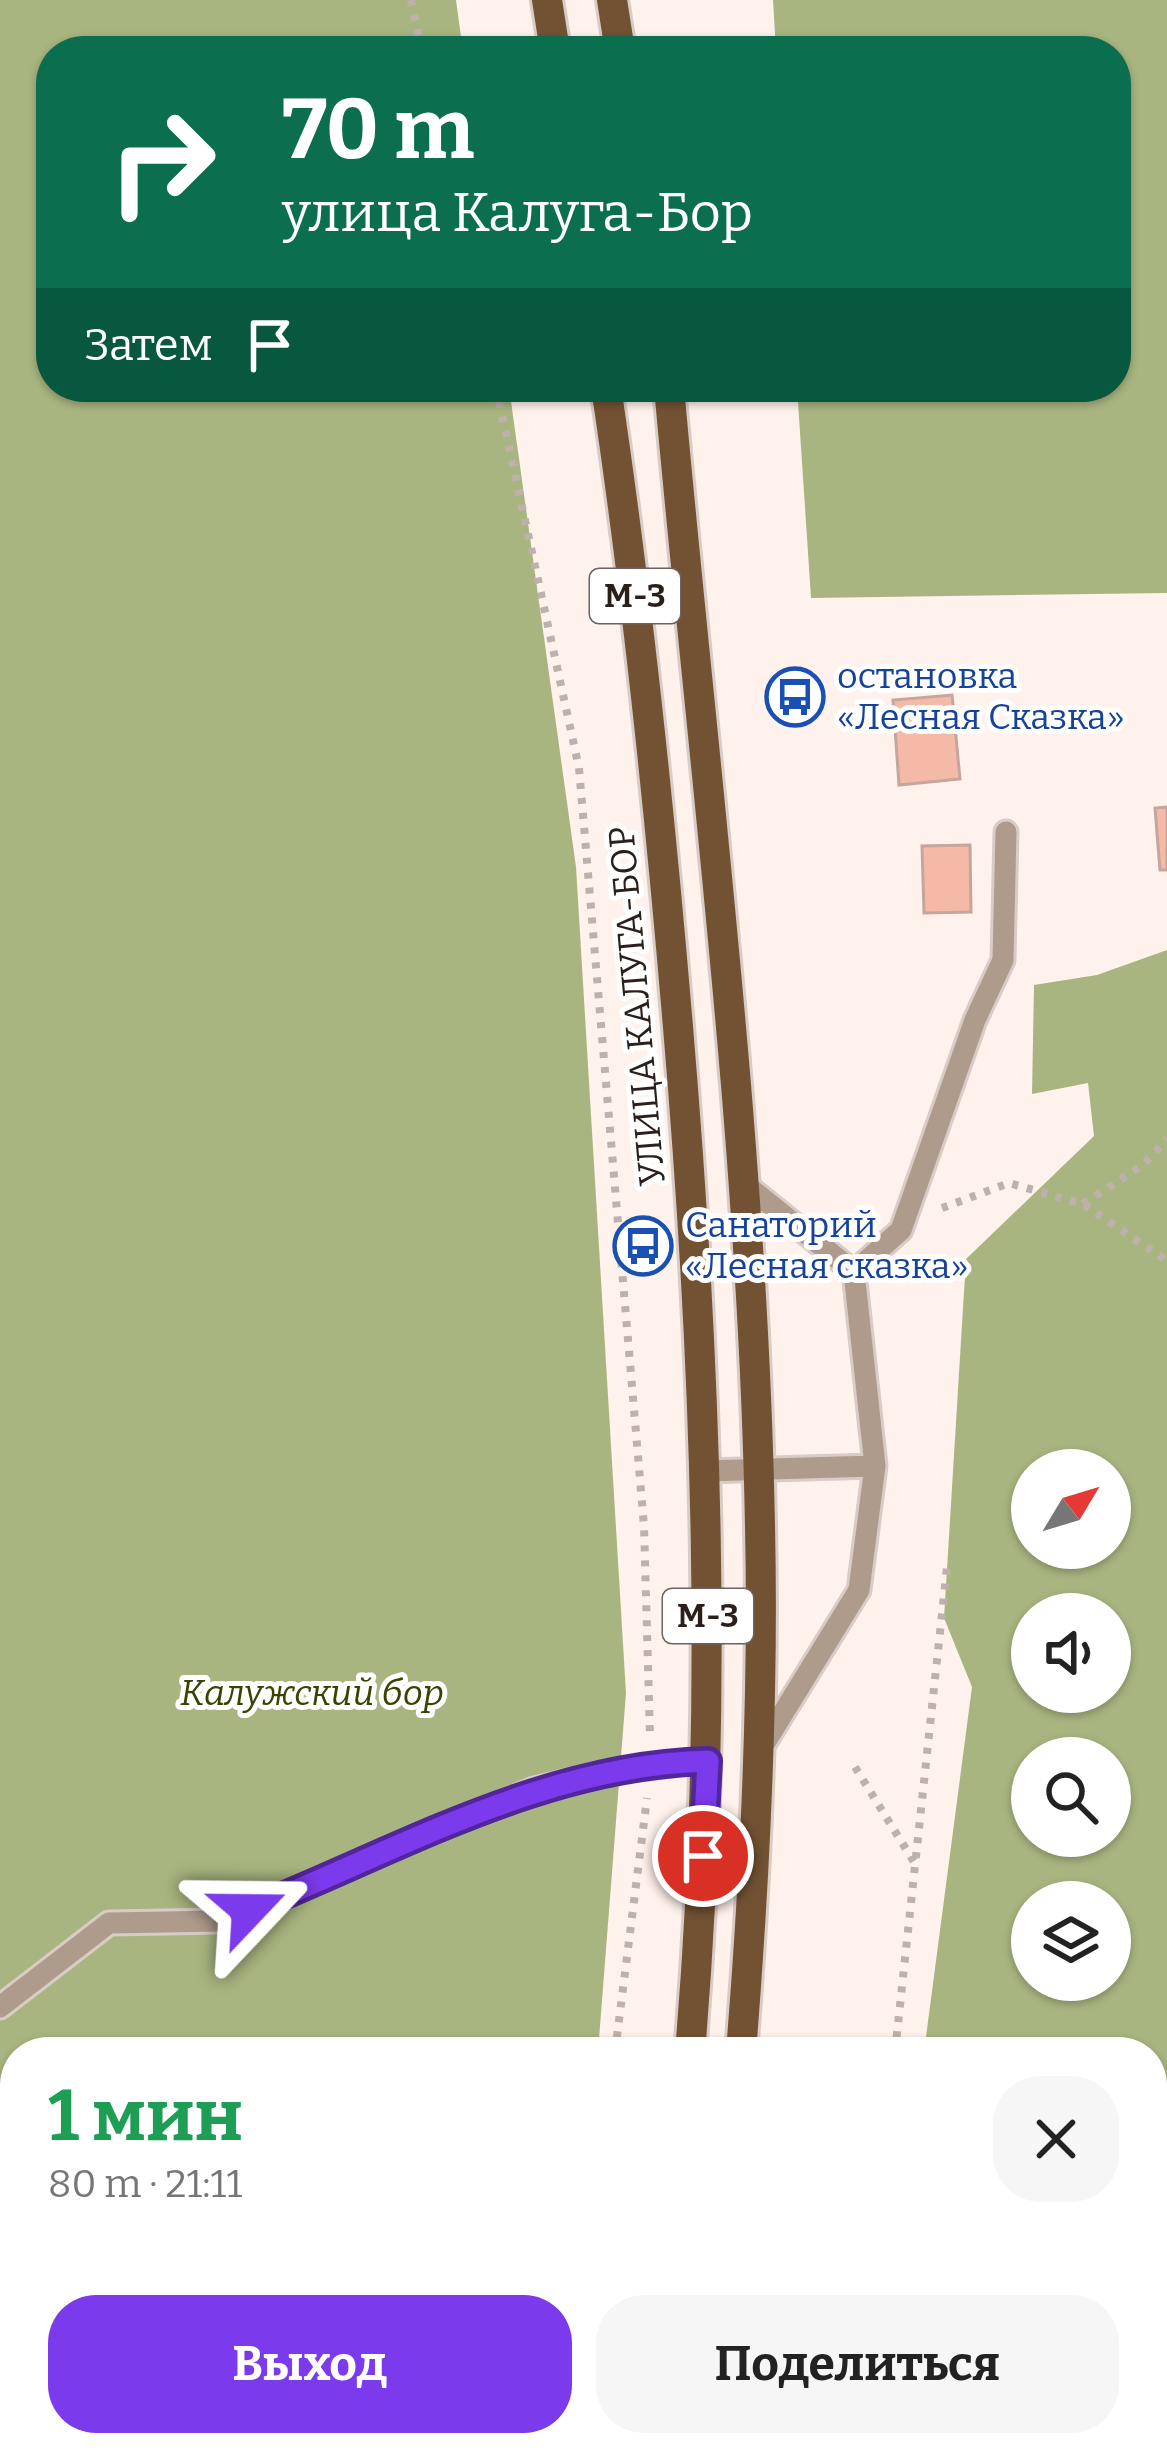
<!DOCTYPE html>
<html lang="ru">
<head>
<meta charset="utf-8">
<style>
	body { margin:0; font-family:Bitter,serif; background:#f6f6f6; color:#222; height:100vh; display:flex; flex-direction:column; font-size:45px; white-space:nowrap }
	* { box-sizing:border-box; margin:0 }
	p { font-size:39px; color:#767676 }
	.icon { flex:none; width:66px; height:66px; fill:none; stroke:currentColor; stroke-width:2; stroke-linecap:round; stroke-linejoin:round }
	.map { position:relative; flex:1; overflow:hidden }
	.drawer { position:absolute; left:0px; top:2037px; width:1167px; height:420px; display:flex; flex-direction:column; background:#fff; border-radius:48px 48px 0 0; box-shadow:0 3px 9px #0004 }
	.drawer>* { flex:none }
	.guide { position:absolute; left:36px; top:36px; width:1095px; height:366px; border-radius:48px; box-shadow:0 3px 9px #0004; background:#0b6e4f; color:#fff; overflow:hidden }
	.needle { width:78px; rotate:52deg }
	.fabs { position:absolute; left:1011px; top:1449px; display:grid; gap:24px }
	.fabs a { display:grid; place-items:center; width:120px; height:120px; border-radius:50%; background:#fff; box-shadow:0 3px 9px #0004; font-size:60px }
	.pin { position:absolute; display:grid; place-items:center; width:102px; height:102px; color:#fff; margin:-51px; border:6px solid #fff; border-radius:50%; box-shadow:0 3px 12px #0007 }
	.me { position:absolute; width:132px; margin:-66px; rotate:67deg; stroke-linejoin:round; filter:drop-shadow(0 0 9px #0008) }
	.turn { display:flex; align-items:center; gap:42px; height:252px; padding:0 48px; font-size:54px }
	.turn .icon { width:156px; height:156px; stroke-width:2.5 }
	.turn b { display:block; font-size:84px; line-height:102px }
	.then { display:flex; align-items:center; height:114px; padding:0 48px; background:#0003; gap:24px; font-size:45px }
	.round { display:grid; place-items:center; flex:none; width:126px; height:126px; border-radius:48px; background:#f6f6f6 }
	.head { display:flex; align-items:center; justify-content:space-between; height:204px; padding:0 48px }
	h1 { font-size:72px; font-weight:700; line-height:90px; color:#1e9e55 }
	.action { display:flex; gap:24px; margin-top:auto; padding:24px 48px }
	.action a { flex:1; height:138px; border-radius:48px; background:#7c3aed; color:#fff; font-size:48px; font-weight:700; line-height:138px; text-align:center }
	.action a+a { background:#f6f6f6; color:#222 }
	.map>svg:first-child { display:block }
	.forest { fill:#a9b580; fill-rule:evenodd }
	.building { fill:#f5baa7; stroke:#c5a59c; stroke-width:3 }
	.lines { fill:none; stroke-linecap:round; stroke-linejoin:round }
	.service-casing { stroke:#d9ccc6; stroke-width:27 }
	.primary-casing { stroke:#d9ccc6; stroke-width:36 }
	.path { stroke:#beb1ac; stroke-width:8; stroke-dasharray:6 9; stroke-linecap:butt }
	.service { stroke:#af9b8b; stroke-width:21 }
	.primary { stroke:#735234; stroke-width:30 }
	.route-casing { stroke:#51269a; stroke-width:30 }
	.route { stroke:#7c3aed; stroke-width:21 }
	.labels { text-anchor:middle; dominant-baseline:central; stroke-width:10; stroke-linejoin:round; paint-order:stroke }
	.shield { fill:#fff; stroke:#6b625f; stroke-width:3 }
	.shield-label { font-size:33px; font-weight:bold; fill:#2b1f1b }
	.transit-label { font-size:36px; fill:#164399; stroke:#fff; text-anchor:start }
	.street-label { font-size:36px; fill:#2b1f1b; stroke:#fff }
	.park-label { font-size:36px; font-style:italic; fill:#3a4303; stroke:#fff }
</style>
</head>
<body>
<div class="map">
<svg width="1167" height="2457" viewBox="0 0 1167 2457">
	<rect width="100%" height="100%" fill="#fff2ec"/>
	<path class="forest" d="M 0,0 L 456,0 L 463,51 L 51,51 L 51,387 L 509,387 L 576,867 L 626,1693 L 598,2052 L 15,2052 L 15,2442 L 567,2442 L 566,2457 L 0,2457 Z
		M 773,0 L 1167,0 L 1167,593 L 811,598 L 797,387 L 1116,387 L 1116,51 L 776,51 Z
		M 1167,950 L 1167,2457 L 902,2457 L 902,2442 L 1152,2442 L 1152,2052 L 924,2052 L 972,1687 L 944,1618 L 966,1259 L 1094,1136 L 1088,1083 L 1032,1094 L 1034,985 L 1097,975 ZM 1032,1470 L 1110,1470 L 1110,1548 L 1032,1548 ZM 1032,1614 L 1110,1614 L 1110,1692 L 1032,1692 ZM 1032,1758 L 1110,1758 L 1110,1836 L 1032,1836 ZM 1032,1902 L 1110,1902 L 1110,1980 L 1032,1980 Z"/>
	<path class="building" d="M 952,695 L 960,779 L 899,785 L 893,700 Z
		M 1167,807 L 1167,870 L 1160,870 L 1155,808 Z
		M 970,845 L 971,912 L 924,913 L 922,846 Z"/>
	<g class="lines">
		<defs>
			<path id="service" d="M 742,1182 L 854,1272 L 875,1466 L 859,1590 L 761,1749
				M 854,1272 L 901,1230 L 975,1020 L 1003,960 L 1006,832
				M 707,1471 L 875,1466
				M 0,2007 L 109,1923 L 221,1921 L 534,1789 L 596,1774 L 708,1761"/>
			<path id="primary" d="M 547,0 L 555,51
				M 612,0 L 620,51
				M 606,387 C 638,600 660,813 678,1027 C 707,1369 719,1710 690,2052
				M 669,387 C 703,766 753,1145 760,1526 C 764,1702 755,1877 741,2052
				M 652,2457 L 653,2442
				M 704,2457 L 705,2442"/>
		</defs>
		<use href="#service" class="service-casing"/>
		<use href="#primary" class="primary-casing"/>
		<path class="path" d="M 411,0 L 422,51
			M 496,387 L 579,768 L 644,1526 L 650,1736
			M 1083,1204 L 1144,1164 L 1167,1139
			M 942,1208 L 1009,1183 L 1083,1204 L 1167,1261
			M 855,1767 L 914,1862
			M 615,2052 L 647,1798
			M 895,2052 L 947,1567
			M 1152,2219 L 1167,2217
			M 563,2457 L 565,2442
			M 862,2457 L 863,2442"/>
		<use href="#service" class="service"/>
		<use href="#primary" class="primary"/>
	</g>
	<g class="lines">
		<defs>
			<path id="route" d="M 249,1910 C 399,1850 543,1765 708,1761 L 703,1856"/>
		</defs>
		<use href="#route" class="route-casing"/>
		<use href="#route" class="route"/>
	</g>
	<defs>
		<symbol id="bus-ring" viewBox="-11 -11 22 22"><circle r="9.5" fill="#fff" stroke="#1a4fb4" stroke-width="1.5"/><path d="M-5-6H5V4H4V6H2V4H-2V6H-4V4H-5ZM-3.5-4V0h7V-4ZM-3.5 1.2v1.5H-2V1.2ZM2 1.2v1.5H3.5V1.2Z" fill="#1a4fb4"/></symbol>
	</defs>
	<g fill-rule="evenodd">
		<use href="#bus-ring" x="762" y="664" width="66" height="66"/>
		<use href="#bus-ring" x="610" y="1213" width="66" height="66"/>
	</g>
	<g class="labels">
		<g class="shield">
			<rect x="590" y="569" width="90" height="54" rx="9"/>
			<rect x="663" y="1589" width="90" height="54" rx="9"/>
		</g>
		<g class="shield-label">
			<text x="635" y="596">М-3</text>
			<text x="708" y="1616">М-3</text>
		</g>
		<g class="transit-label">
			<text x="837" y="676">остановка<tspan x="837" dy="41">«Лесная Сказка»</tspan></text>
			<text x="685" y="1225">Санаторий<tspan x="685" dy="41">«Лесная сказка»</tspan></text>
		</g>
		<g class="street-label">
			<text transform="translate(637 1006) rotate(-95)">УЛИЦА КАЛУГА-БОР</text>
		</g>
		<g class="park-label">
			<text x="312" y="1693">Калужский бор</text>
		</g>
	</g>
</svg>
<div class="fabs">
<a><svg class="needle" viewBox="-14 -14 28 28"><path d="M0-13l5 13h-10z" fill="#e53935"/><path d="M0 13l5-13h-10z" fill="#767676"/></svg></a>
<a><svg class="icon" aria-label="sound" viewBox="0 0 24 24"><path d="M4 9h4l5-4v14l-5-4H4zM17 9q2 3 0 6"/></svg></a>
<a><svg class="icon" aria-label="search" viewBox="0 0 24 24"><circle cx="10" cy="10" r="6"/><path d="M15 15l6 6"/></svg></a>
<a><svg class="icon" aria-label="layers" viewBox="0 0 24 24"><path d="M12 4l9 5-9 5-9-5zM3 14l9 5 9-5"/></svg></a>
</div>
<div class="pin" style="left:703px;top:1856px;background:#d93025"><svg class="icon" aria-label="arrive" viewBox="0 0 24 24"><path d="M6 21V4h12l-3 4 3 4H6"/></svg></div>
<svg class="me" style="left:249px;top:1910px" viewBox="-20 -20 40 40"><path d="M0-17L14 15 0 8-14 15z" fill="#7c3aed" stroke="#fff" stroke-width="4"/></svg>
<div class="guide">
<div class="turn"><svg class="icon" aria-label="right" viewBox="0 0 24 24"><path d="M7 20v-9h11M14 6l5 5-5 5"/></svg><div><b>70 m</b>улица Калуга-Бор</div></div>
<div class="then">Затем<svg class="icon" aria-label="arrive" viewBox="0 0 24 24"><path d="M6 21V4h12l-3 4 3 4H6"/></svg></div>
</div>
<section class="drawer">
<div class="head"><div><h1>1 мин</h1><p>80 m · 21:11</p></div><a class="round"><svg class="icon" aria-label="close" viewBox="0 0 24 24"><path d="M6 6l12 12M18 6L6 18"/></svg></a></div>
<div class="action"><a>Выход</a><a>Поделиться</a></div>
</section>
</div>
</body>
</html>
